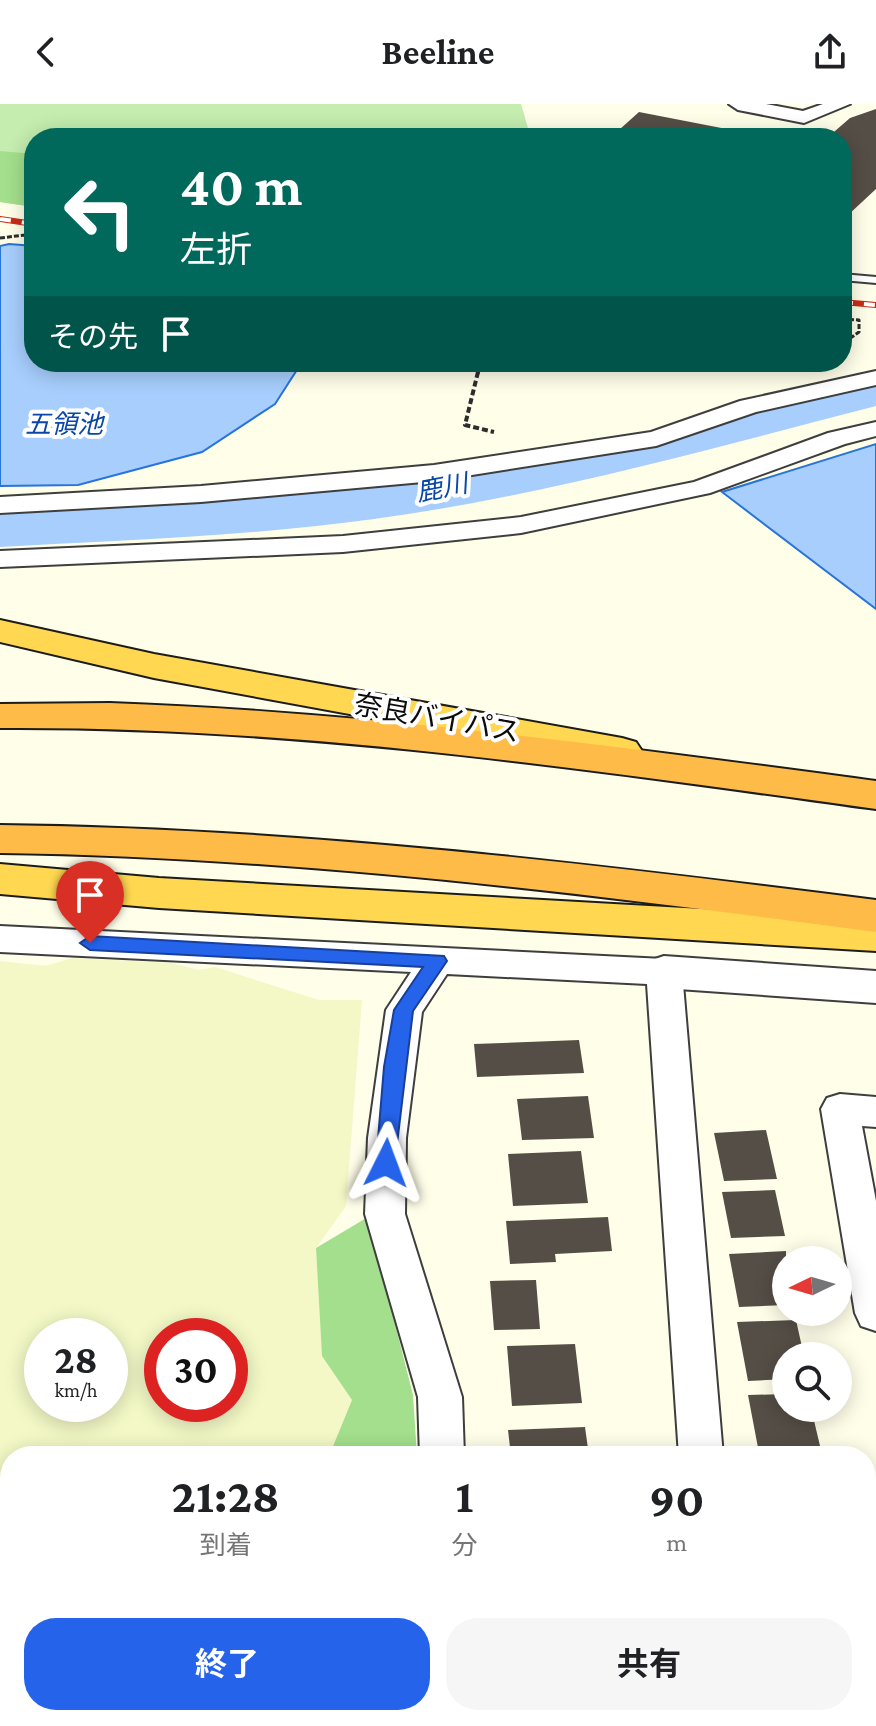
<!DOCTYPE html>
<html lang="ja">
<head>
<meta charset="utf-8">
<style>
	body { margin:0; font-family:"Crimson Pro","Noto Sans JP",serif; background:#f6f6f6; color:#202124; height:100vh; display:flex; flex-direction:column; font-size:30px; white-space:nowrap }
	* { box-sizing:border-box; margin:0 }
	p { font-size:26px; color:#757577 }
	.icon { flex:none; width:44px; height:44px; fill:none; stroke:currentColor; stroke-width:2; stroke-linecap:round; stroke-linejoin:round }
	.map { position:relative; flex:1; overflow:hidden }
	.drawer { position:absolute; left:0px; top:1342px; width:876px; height:280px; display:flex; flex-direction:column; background:#fff; border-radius:32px 32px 0 0; box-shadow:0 4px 20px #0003 }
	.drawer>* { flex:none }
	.guide { position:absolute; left:24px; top:24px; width:828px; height:244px; border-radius:32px; box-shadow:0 4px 20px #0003; background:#00695c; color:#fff; overflow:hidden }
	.needle { width:52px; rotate:265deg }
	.controls { position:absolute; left:772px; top:1142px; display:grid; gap:16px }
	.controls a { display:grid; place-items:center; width:80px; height:80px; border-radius:50%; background:#fff; box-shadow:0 4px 20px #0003; font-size:40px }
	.speed { position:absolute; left:24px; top:1214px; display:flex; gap:16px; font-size:40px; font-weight:700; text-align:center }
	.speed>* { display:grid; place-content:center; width:104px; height:104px; border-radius:50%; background:#fff; box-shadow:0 4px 20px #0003; line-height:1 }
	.speed small { font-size:20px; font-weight:400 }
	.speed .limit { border:12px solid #d22; background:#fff; color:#111 }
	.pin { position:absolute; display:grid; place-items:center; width:68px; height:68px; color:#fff; margin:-82px -34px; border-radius:50% 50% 50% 0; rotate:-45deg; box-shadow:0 0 8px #0007 }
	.pin .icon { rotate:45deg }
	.me { position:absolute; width:88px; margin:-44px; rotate:3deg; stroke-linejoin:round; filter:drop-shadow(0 0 6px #0008) }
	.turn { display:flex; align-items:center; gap:28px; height:168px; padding:0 24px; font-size:36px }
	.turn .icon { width:104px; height:104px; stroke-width:2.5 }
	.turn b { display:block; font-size:56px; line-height:68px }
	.then { display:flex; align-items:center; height:76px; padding:0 24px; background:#0003; gap:16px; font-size:30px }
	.eta { display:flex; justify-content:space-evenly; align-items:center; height:136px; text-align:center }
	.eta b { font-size:48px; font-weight:700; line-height:56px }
	.cta { display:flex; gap:16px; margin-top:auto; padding:16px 24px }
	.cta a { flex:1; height:92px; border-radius:32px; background:#2563eb; color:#fff; font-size:32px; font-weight:700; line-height:92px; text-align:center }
	.cta a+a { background:#f6f6f6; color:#202124 }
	header { display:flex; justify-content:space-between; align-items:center; height:104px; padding:0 24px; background:#fff; font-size:36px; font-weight:700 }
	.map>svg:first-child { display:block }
	.farmland { fill:#f3f8c6; fill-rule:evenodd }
	.green { fill:#c4edaf }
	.forest { fill:#a3df8c }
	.water { fill:#a7cefd; stroke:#2774db; stroke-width:2 }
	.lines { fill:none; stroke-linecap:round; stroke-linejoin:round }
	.river { fill:#a7cefd; fill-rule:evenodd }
	.building { fill:#554e46 }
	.service-casing { stroke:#3e3e3e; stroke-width:4 }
	.minor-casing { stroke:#3e3e3e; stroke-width:4 }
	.tertiary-casing { stroke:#3e3e3e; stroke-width:4 }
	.trunk-casing { stroke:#1c1c1c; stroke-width:4 }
	.motorway-casing { stroke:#1c1c1c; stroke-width:4 }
	.path-far1 { stroke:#2d2d2d; stroke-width:3; stroke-dasharray:5 2; stroke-linecap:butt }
	.path { stroke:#2d2d2d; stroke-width:4; stroke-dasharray:6 3; stroke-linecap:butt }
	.service { fill:#fff; fill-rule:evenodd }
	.minor { fill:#fff; fill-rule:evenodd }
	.tertiary { fill:#fff; fill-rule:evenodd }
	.trunk { fill:#ffd750; fill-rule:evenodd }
	.motorway { fill:#ffbb47; fill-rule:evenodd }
	.rail-casing { stroke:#c82c16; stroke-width:6 }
	.rail { stroke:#fff; stroke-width:4; stroke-dasharray:11; stroke-linecap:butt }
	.route { fill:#2563eb; stroke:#184099; stroke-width:2 }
	.labels { text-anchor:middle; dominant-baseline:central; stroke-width:8; stroke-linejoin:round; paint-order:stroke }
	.far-water-label { font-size:26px; font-style:italic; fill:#0947a8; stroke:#fff }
	.street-label { font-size:28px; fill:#0b0b0b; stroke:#fff }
</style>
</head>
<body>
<header><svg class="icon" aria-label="back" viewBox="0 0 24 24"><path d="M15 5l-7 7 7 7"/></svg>Beeline<svg class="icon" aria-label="share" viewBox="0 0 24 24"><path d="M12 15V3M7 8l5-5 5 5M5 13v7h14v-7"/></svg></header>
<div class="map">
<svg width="876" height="1622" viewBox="0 0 876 1622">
	<rect width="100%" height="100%" fill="#fffee9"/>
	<path class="farmland" d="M 72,854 L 172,859 L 199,866 L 215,863 L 319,896 L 362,896 L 346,1102 L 316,1144 L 322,1252 L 352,1296 L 329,1352 L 10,1352 L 10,1612 L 234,1612 L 236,1622 L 0,1622 L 0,857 L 46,862 ZM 42,1232 L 110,1232 L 110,1300 L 42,1300 ZM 162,1232 L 230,1232 L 230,1300 L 162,1300 Z"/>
	<path class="green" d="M 0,0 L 521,0 L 528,24 L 508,34 L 34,34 L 34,103 L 0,98 Z"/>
	<path class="forest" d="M 0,47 L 34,50 L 34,103 L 0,98 Z
		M 368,1113 L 413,1291 L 417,1352 L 329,1352 L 352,1296 L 322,1252 L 316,1144 Z
		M 234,1612 L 427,1612 L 426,1622 L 236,1622 Z"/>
	<path class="water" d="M 9,140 L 34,142 L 34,258 L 302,258 L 275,300 L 202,348 L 78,381 L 0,382 L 0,142 Z
		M 876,340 L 876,505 L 722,388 Z"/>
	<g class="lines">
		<path class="river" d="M 876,270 L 876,302 C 710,345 544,392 374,415 C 251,432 124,436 0,443 L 0,407 C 124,401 251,397 374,380 C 544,358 710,311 876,270 Z"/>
	</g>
	<path class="building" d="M 876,5 L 876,85 L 848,111 L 842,110 L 842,34 L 827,34 L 850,14 Z
		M 639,8 L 742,28 L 737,34 L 610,34 Z
		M 579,936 L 584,969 L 477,973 L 474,940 Z
		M 588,992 L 594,1034 L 522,1036 L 517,995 Z
		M 766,1026 L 777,1075 L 724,1077 L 714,1029 Z
		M 581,1047 L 588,1099 L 513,1102 L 508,1050 Z
		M 775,1086 L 785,1132 L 731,1134 L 722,1088 Z
		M 608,1113 L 612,1147 L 555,1150 L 556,1158 L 510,1160 L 506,1117 Z
		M 786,1147 L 786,1201 L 739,1203 L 729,1150 Z
		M 536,1176 L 540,1225 L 494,1226 L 490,1177 Z
		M 796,1216 L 804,1252 L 786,1252 L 786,1275 L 748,1277 L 737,1218 Z
		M 575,1240 L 582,1299 L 512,1302 L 507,1242 Z
		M 786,1290 L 786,1304 L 811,1304 L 821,1346 L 759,1349 L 748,1291 Z
		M 585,1323 L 589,1352 L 511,1352 L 508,1326 Z
		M 532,1612 L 605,1612 L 606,1622 L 533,1622 Z"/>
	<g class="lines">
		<defs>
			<path id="service" d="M 842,170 L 876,173 L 876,179 L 842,176 Z"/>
			<path id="minor" d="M 729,0 L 766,0 L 803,7 L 823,0 L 850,0 L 804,19 L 738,6 Z
				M 876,267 L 876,281 L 756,308 L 656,342 L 434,377 L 201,398 L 0,409 L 0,393 L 201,382 L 434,361 L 651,328 L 740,297 Z
				M 876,318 L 876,332 L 845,340 L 710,389 L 521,429 L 343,448 L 0,463 L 0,447 L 343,432 L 521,413 L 694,378 L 828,329 Z
				M 0,822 L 664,855 L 676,859 L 682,868 L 723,1352 L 679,1352 L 647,880 L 447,870 L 422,908 L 406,1034 L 405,1110 L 462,1293 L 464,1352 L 420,1352 L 418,1293 L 365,1110 L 368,1034 L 386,906 L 411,868 L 0,848 Z
				M 840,990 L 876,993 L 876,1023 L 862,1022 L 876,1097 L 876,1227 L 861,1222 L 855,1209 L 821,1005 L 827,994 Z
				M 422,1612 L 472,1612 L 470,1622 L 420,1622 Z
				M 704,1612 L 754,1612 L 755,1622 L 705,1622 Z"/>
			<path id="tertiary" d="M 664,852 L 876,867 L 876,899 L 664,884 L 649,879 L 642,868 L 649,857 Z"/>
			<path id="trunk" d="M 0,516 L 154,550 L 622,634 L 636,638 L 642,647 L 636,656 L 622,660 L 154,574 L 0,538 Z
				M 0,760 L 159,774 L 876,815 L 876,847 L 159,804 L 0,790 Z"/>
			<path id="motorway" d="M 110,599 C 367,608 621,643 876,677 L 876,705 C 584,665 295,622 0,624 L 0,600 Z
				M 0,721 C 294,724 584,759 876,796 L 876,828 C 585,789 294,753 0,749 Z"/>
		</defs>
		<use href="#service" class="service-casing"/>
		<use href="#minor" class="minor-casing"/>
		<use href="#tertiary" class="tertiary-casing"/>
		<use href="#trunk" class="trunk-casing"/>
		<use href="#motorway" class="motorway-casing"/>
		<path class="path-far1" d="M 0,134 L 34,130
			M 842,215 L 859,216 L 859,228 L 842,240
			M 478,270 L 481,258"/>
		<path class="path" d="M 478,268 L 465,321 L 494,328"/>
		<use href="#service" class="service"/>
		<use href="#minor" class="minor"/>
		<use href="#tertiary" class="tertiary"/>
		<use href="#trunk" class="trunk"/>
		<use href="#motorway" class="motorway"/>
		<defs>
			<path id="rail" d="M 0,115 L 34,120
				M 842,198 L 876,201"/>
		</defs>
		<use href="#rail" class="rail-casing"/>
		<use href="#rail" class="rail"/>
	</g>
	<path class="route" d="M 90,832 L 444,852 L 447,857 L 413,907 L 394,1065 L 386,1068 L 376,1059 L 384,963 L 394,906 L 423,863 L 90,846 L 80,839 Z"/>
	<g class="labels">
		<g class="far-water-label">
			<text x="64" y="320">五領池</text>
			<text transform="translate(442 384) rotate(-11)">鹿川</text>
		</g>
		<g class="street-label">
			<text transform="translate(437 614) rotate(10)">奈良バイパス</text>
		</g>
	</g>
</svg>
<div class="controls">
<a><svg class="needle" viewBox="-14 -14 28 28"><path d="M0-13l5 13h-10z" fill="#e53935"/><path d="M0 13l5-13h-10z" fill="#757577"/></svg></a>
<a><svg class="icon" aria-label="search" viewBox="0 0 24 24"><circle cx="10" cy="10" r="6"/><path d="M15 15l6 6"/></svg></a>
</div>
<div class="speed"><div>28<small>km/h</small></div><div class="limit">30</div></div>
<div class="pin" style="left:90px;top:839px;background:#d93025"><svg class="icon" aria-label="arrive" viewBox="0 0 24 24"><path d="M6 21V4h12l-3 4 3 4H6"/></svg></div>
<svg class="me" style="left:386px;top:1059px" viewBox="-20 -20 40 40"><path d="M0-17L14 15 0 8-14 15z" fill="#2563eb" stroke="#fff" stroke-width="4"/></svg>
<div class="guide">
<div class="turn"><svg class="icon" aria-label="left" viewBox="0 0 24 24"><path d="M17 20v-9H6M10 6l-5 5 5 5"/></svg><div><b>40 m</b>左折</div></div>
<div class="then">その先<svg class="icon" aria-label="arrive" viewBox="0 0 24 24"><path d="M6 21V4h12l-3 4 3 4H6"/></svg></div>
</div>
<section class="drawer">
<div class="eta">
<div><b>21:28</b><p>到着</p></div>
<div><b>1</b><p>分</p></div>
<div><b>90</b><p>m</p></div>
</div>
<div class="cta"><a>終了</a><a>共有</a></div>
</section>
</div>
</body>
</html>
